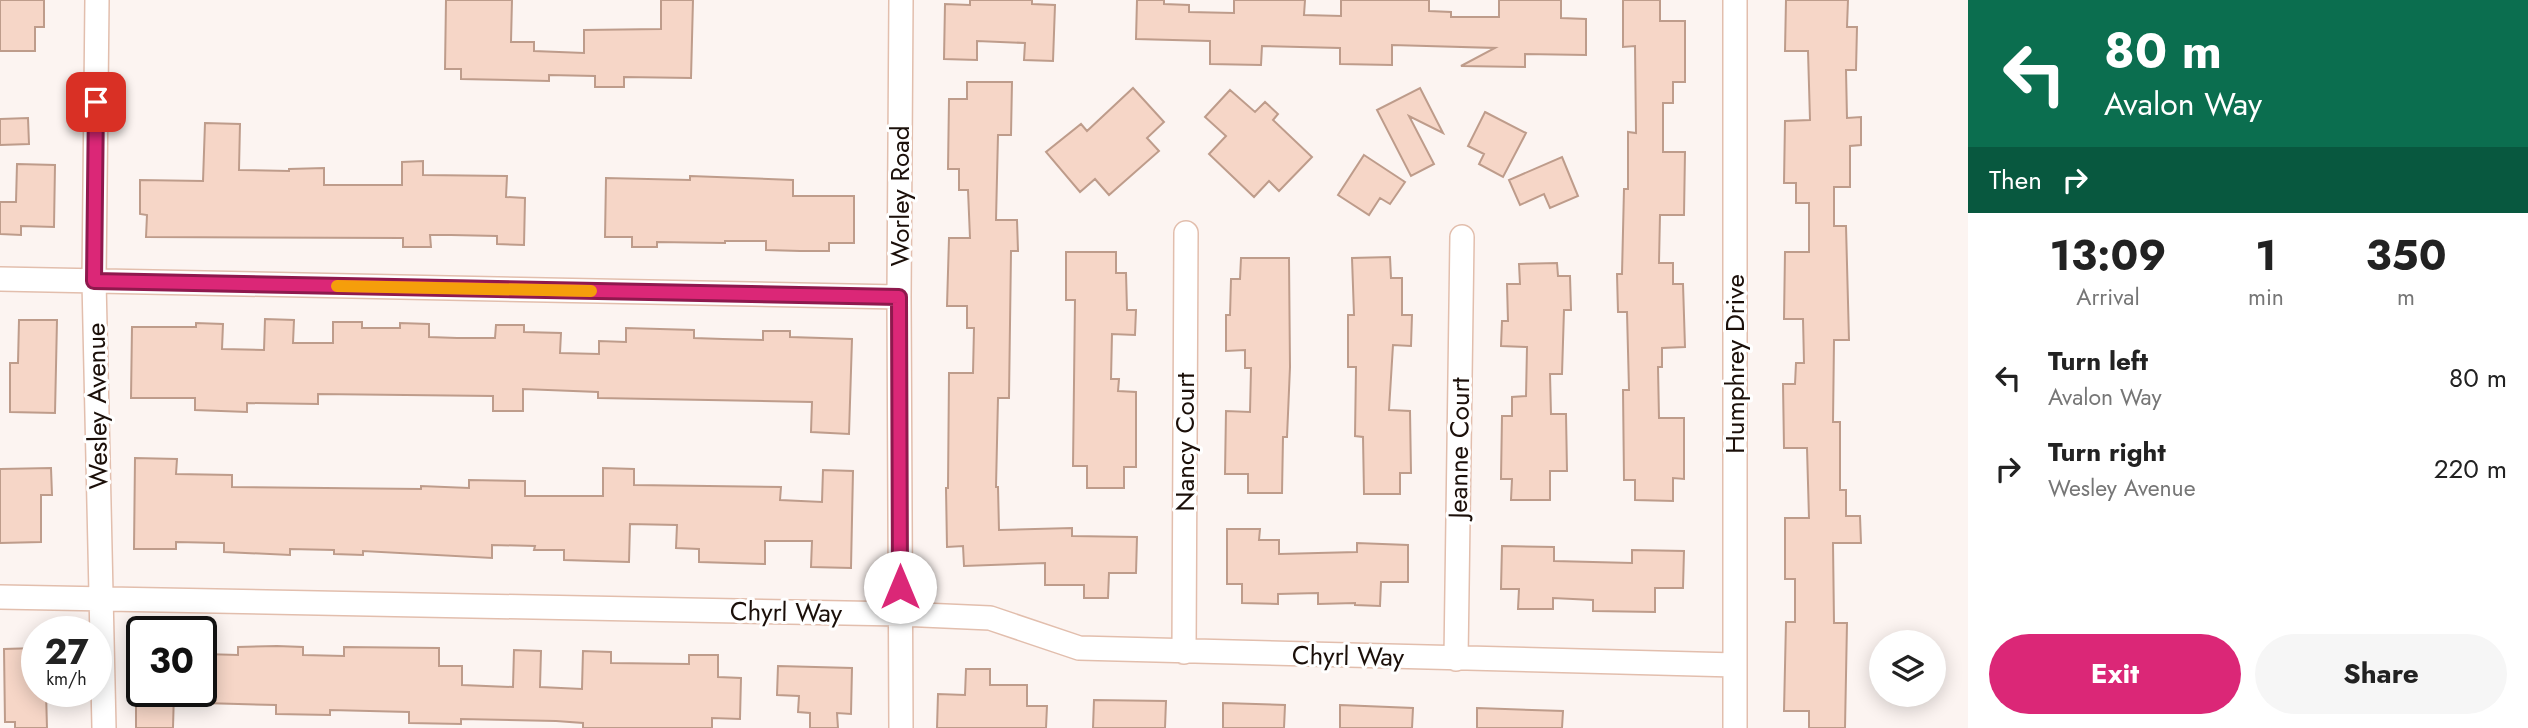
<!DOCTYPE html>
<html lang="en">
<head>
<meta charset="utf-8">
<style>
	body { margin:0; font-family:Jost,sans-serif; background:#f6f6f6; color:#222; height:100vh; display:flex; flex-direction:column; font-size:26px; white-space:nowrap }
	* { box-sizing:border-box; margin:0 }
	p { font-size:23px; color:#767676 }
	.icon { flex:none; width:38px; height:38px; fill:none; stroke:currentColor; stroke-width:2; stroke-linecap:round; stroke-linejoin:round }
	.map { position:relative; flex:1; overflow:hidden }
	.drawer { display:flex; flex-direction:column; background:#fff; width:560px }
	.drawer>* { flex:none }
	.hud { background:#0b6e4f; color:#fff; overflow:hidden }
	.tools { position:absolute; left:1869px; top:630px; display:grid; gap:14px }
	.tools a { display:grid; place-items:center; width:77px; height:77px; border-radius:50%; background:#fff; box-shadow:0 4px 18px #0003; font-size:35px }
	.speed { position:absolute; left:21px; top:616px; display:flex; gap:14px; font-size:35px; font-weight:700; text-align:center }
	.speed>* { display:grid; place-content:center; width:91px; height:91px; border-radius:50%; background:#fff; box-shadow:0 4px 18px #0003; line-height:1 }
	.speed small { font-size:18px; font-weight:400 }
	.speed .limit { border:4px solid #111; border-radius:10px; background:#fff; color:#111 }
	.pin { position:absolute; display:grid; place-items:center; width:60px; height:60px; color:#fff; margin:-30px; border-radius:14px; box-shadow:0 4px 10px #0006 }
	.me { position:absolute; width:77px; margin:-38px; rotate:0deg; stroke-linejoin:round; filter:drop-shadow(0 0 5px #0008) }
	.turn { display:flex; align-items:center; gap:24px; height:147px; padding:0 21px; font-size:32px }
	.turn .icon { width:91px; height:91px; stroke-width:2.5 }
	.turn b { display:block; font-size:49px; line-height:60px }
	.then { display:flex; align-items:center; height:66px; padding:0 21px; background:#0003; gap:14px; font-size:26px }
	.eta { display:flex; justify-content:space-evenly; align-items:center; height:119px; text-align:center }
	.eta b { font-size:42px; font-weight:700; line-height:49px }
	.button { display:flex; gap:14px; margin-top:auto; padding:14px 21px }
	.button a { flex:1; height:80px; border-radius:42px; background:#db2777; color:#fff; font-size:28px; font-weight:700; line-height:80px; text-align:center }
	.button a+a { background:#f6f6f6; color:#222 }
	ul { padding:0; list-style:none }
	li { display:flex; align-items:center; gap:21px; height:91px; padding:0 21px }
	li div { flex:1 }
	li b { display:block; font-size:26px }
	li em { font-style:normal }
	main { display:flex; flex:1; min-height:0 }
	.map>svg:first-child { display:block }
	.building { fill:#f6d6c7; stroke:#be9c8b; stroke-width:2 }
	.lines { fill:none; stroke-linecap:round; stroke-linejoin:round }
	.street-casing { stroke:#e2bead; stroke-width:26 }
	.street { stroke:#fff; stroke-width:23 }
	.route-casing { stroke:#8e194d; stroke-width:18 }
	.route { stroke:#db2777; stroke-width:12 }
	.slow { stroke:#f59e0b; stroke-width:12 }
	.labels { text-anchor:middle; dominant-baseline:central; stroke-width:6; stroke-linejoin:round; paint-order:stroke }
	.street-label { font-size:26px; fill:#1b0f09; stroke:#fff }
</style>
</head>
<body>
<main>
<div class="map">
<svg width="1968" height="728" viewBox="0 0 1968 728">
	<rect width="100%" height="100%" fill="#fcf4f1"/>
	<path class="building" d="M 0,0 L 44,0 L 44,27 L 35,27 L 35,51 L 0,51 Z
		M 446,0 L 512,0 L 511,42 L 534,42 L 534,51 L 584,53 L 584,30 L 661,29 L 661,0 L 693,0 L 691,78 L 624,77 L 624,87 L 595,87 L 595,76 L 549,75 L 549,81 L 461,79 L 461,69 L 445,69 Z
		M 970,0 L 1032,0 L 1032,4 L 1055,5 L 1053,61 L 1024,60 L 1025,43 L 977,41 L 977,60 L 944,59 L 945,4 L 970,5 Z
		M 1137,0 L 1164,0 L 1164,4 L 1189,5 L 1189,12 L 1234,13 L 1234,0 L 1305,0 L 1304,15 L 1341,16 L 1341,0 L 1429,0 L 1429,11 L 1451,12 L 1451,17 L 1499,17 L 1499,0 L 1561,0 L 1561,18 L 1586,19 L 1586,55 L 1525,54 L 1525,67 L 1461,66 L 1495,48 L 1392,45 L 1392,65 L 1340,64 L 1340,48 L 1262,46 L 1261,65 L 1210,64 L 1210,41 L 1136,39 Z
		M 1623,0 L 1660,0 L 1660,21 L 1685,21 L 1685,82 L 1673,82 L 1673,103 L 1663,103 L 1663,152 L 1685,152 L 1684,215 L 1660,215 L 1659,263 L 1673,263 L 1673,284 L 1683,284 L 1685,347 L 1662,348 L 1662,367 L 1658,367 L 1659,418 L 1684,418 L 1684,479 L 1673,478 L 1673,501 L 1635,500 L 1635,480 L 1624,480 L 1623,390 L 1629,390 L 1627,312 L 1618,312 L 1617,274 L 1622,274 L 1624,189 L 1628,189 L 1628,132 L 1636,133 L 1635,46 L 1623,47 Z
		M 1786,0 L 1848,0 L 1847,27 L 1857,27 L 1856,70 L 1846,70 L 1847,118 L 1861,117 L 1861,145 L 1850,146 L 1850,187 L 1834,187 L 1834,226 L 1846,226 L 1849,340 L 1834,340 L 1833,422 L 1840,422 L 1840,490 L 1846,490 L 1846,516 L 1860,516 L 1861,543 L 1833,543 L 1834,623 L 1847,623 L 1845,728 L 1809,728 L 1809,711 L 1784,711 L 1786,622 L 1795,622 L 1795,579 L 1785,579 L 1785,518 L 1809,518 L 1807,448 L 1784,448 L 1783,384 L 1795,384 L 1796,363 L 1804,363 L 1803,319 L 1784,319 L 1785,252 L 1809,252 L 1809,203 L 1796,203 L 1796,183 L 1784,183 L 1785,121 L 1810,120 L 1808,51 L 1785,51 Z
		M 967,82 L 1012,82 L 1011,135 L 998,135 L 996,220 L 1017,220 L 1018,251 L 1011,251 L 1009,398 L 998,398 L 996,487 L 998,487 L 999,530 L 1072,528 L 1072,536 L 1137,537 L 1136,573 L 1109,573 L 1108,598 L 1084,598 L 1084,585 L 1045,585 L 1045,563 L 964,566 L 963,546 L 947,547 L 946,488 L 948,488 L 949,373 L 973,373 L 974,328 L 967,328 L 967,306 L 947,306 L 949,238 L 970,238 L 968,190 L 959,190 L 959,169 L 948,169 L 949,99 L 967,99 Z
		M 1133,88 L 1164,122 L 1147,138 L 1159,151 L 1109,195 L 1095,179 L 1080,192 L 1046,152 L 1081,124 L 1087,131 Z
		M 1420,88 L 1443,133 L 1409,116 L 1434,164 L 1411,176 L 1377,110 Z
		M 1230,90 L 1255,112 L 1265,102 L 1278,114 L 1273,120 L 1312,157 L 1279,191 L 1269,181 L 1254,197 L 1209,154 L 1226,136 L 1205,117 Z
		M 1485,112 L 1526,133 L 1503,177 L 1479,164 L 1484,154 L 1468,146 Z
		M 28,118 L 29,144 L 0,145 L 0,119 Z
		M 205,123 L 240,124 L 239,170 L 289,171 L 289,169 L 324,168 L 324,185 L 402,185 L 402,162 L 423,161 L 423,175 L 507,176 L 506,197 L 525,198 L 524,245 L 497,244 L 497,236 L 451,235 L 430,235 L 431,247 L 403,247 L 403,238 L 146,237 L 147,215 L 140,214 L 140,180 L 203,181 Z
		M 1364,155 L 1405,182 L 1390,204 L 1380,198 L 1369,215 L 1338,195 Z
		M 1562,157 L 1578,196 L 1550,208 L 1544,194 L 1520,205 L 1509,180 Z
		M 17,164 L 55,165 L 54,227 L 21,226 L 21,235 L 0,234 L 0,202 L 16,202 Z
		M 690,176 L 793,180 L 793,196 L 854,196 L 854,243 L 829,243 L 829,251 L 800,251 L 766,250 L 766,241 L 725,241 L 725,243 L 657,242 L 657,247 L 632,247 L 632,237 L 605,237 L 606,178 L 690,180 Z
		M 1066,252 L 1116,252 L 1116,273 L 1126,273 L 1127,310 L 1136,310 L 1135,335 L 1112,334 L 1111,379 L 1119,379 L 1118,391 L 1136,392 L 1136,467 L 1124,467 L 1124,488 L 1087,488 L 1087,466 L 1073,466 L 1075,300 L 1066,300 Z
		M 1390,257 L 1391,278 L 1402,278 L 1402,315 L 1412,315 L 1411,346 L 1393,345 L 1389,410 L 1410,411 L 1411,473 L 1400,473 L 1400,494 L 1364,494 L 1363,437 L 1355,436 L 1356,367 L 1348,367 L 1348,315 L 1354,315 L 1352,258 Z
		M 1241,258 L 1289,258 L 1290,367 L 1287,437 L 1283,437 L 1282,493 L 1248,493 L 1248,474 L 1225,474 L 1226,411 L 1250,412 L 1251,368 L 1245,368 L 1245,350 L 1226,351 L 1226,315 L 1230,315 L 1231,279 L 1240,279 Z
		M 1557,263 L 1558,276 L 1570,276 L 1571,310 L 1564,310 L 1562,374 L 1550,374 L 1551,414 L 1566,414 L 1567,471 L 1550,471 L 1550,500 L 1511,500 L 1512,479 L 1501,479 L 1502,416 L 1512,416 L 1512,397 L 1526,396 L 1527,347 L 1501,346 L 1502,321 L 1508,321 L 1507,284 L 1520,284 L 1519,264 Z
		M 265,319 L 294,320 L 293,343 L 333,343 L 333,322 L 362,322 L 362,328 L 400,328 L 400,323 L 429,324 L 429,337 L 457,338 L 495,338 L 496,325 L 524,325 L 524,332 L 561,333 L 560,353 L 599,354 L 599,341 L 626,342 L 626,328 L 694,330 L 694,338 L 723,339 L 763,340 L 763,331 L 790,331 L 790,337 L 852,339 L 849,434 L 811,432 L 812,402 L 598,398 L 598,392 L 523,389 L 523,411 L 493,411 L 493,396 L 318,394 L 318,404 L 247,403 L 247,412 L 195,410 L 195,398 L 131,398 L 132,327 L 196,327 L 196,323 L 223,324 L 222,349 L 264,350 Z
		M 19,320 L 57,320 L 55,413 L 10,412 L 10,363 L 18,363 Z
		M 135,458 L 177,459 L 176,474 L 232,475 L 232,487 L 421,489 L 421,486 L 469,488 L 469,480 L 525,481 L 525,496 L 603,496 L 603,468 L 634,469 L 634,485 L 781,487 L 780,500 L 822,502 L 823,470 L 853,471 L 851,568 L 811,567 L 812,541 L 765,541 L 765,564 L 699,562 L 699,549 L 676,548 L 677,525 L 630,524 L 629,562 L 564,560 L 564,550 L 534,550 L 535,546 L 492,545 L 492,558 L 363,551 L 363,555 L 334,554 L 334,550 L 290,549 L 290,555 L 224,552 L 224,543 L 176,542 L 176,549 L 134,549 Z
		M 51,468 L 52,495 L 41,495 L 41,542 L 0,543 L 0,469 Z
		M 1227,529 L 1260,529 L 1259,540 L 1279,540 L 1279,554 L 1357,552 L 1357,543 L 1408,545 L 1408,582 L 1381,582 L 1380,606 L 1355,605 L 1355,603 L 1318,604 L 1318,593 L 1278,594 L 1278,604 L 1242,603 L 1242,584 L 1227,584 Z
		M 1502,546 L 1554,547 L 1554,561 L 1632,563 L 1632,550 L 1684,551 L 1683,588 L 1655,588 L 1655,612 L 1593,611 L 1593,600 L 1553,598 L 1553,609 L 1518,609 L 1519,589 L 1501,589 Z
		M 277,646 L 303,647 L 303,655 L 344,656 L 344,647 L 439,648 L 439,666 L 462,666 L 462,685 L 513,687 L 514,650 L 541,651 L 540,687 L 582,689 L 583,651 L 611,652 L 611,663 L 689,664 L 689,655 L 718,655 L 718,677 L 741,678 L 740,719 L 712,718 L 712,728 L 583,728 L 583,723 L 556,721 L 461,719 L 461,724 L 409,723 L 409,712 L 330,710 L 330,715 L 276,714 L 276,705 L 203,703 L 204,654 L 238,655 L 238,647 Z
		M 37,648 L 37,691 L 46,691 L 47,728 L 15,728 L 15,722 L 5,722 L 4,649 Z
		M 778,666 L 852,668 L 851,714 L 837,713 L 838,728 L 810,728 L 810,713 L 798,712 L 799,696 L 777,695 Z
		M 966,669 L 990,669 L 990,685 L 1027,685 L 1027,706 L 1047,706 L 1046,728 L 937,728 L 938,694 L 965,695 Z
		M 136,691 L 174,691 L 173,728 L 136,728 Z
		M 1094,700 L 1166,701 L 1165,728 L 1093,728 Z
		M 1223,703 L 1285,705 L 1284,728 L 1223,728 Z
		M 1340,705 L 1413,708 L 1412,728 L 1340,728 Z
		M 1477,708 L 1563,711 L 1562,728 L 1477,728 Z"/>
	<g class="lines">
		<defs>
			<path id="street" d="M 97,0 L 94,281 L 104,728
				M 901,0 L 899,297 L 901,728
				M 0,279 L 899,297
				M 0,597 L 900,614 L 990,618 L 1079,648 L 1735,665
				M 1184,652 L 1186,233
				M 1456,659 L 1462,237
				M 1735,728 L 1735,0"/>
		</defs>
		<use href="#street" class="street-casing"/>
		<use href="#street" class="street"/>
	</g>
	<g class="lines">
		<defs>
			<path id="route" d="M 96,102 L 94,281 L 899,297 L 900,587"/>
		</defs>
		<use href="#route" class="route-casing"/>
		<use href="#route" class="route"/>
		<path class="slow" d="M 337,286 L 591,291"/>
	</g>
	<g class="labels">
		<g class="street-label">
			<text transform="translate(900 196) rotate(-90)">Worley Road</text>
			<text transform="translate(1735 364) rotate(-90)">Humphrey Drive</text>
			<text transform="translate(97 406) rotate(-91)">Wesley Avenue</text>
			<text transform="translate(1185 442) rotate(-90)">Nancy Court</text>
			<text transform="translate(1459 448) rotate(-89)">Jeanne Court</text>
			<text transform="translate(786 612) rotate(1)">Chyrl Way</text>
			<text transform="translate(1348 656) rotate(1)">Chyrl Way</text>
		</g>
	</g>
</svg>
<div class="tools">
<a><svg class="icon" aria-label="layers" viewBox="0 0 24 24"><path d="M12 4l9 5-9 5-9-5zM3 14l9 5 9-5"/></svg></a>
</div>
<div class="speed"><div>27<small>km/h</small></div><div class="limit">30</div></div>
<div class="pin" style="left:96px;top:102px;background:#d93025"><svg class="icon" aria-label="arrive" viewBox="0 0 24 24"><path d="M6 21V4h12l-3 4 3 4H6"/></svg></div>
<svg class="me" style="left:900px;top:587px" viewBox="-20 -20 40 40"><circle r="19" fill="#fff"/><path d="M0-13L10 11 0 6-10 11z" fill="#db2777"/></svg>
</div>
<section class="drawer">
<div class="hud">
<div class="turn"><svg class="icon" aria-label="left" viewBox="0 0 24 24"><path d="M17 20v-9H6M10 6l-5 5 5 5"/></svg><div><b>80 m</b>Avalon Way</div></div>
<div class="then">Then<svg class="icon" aria-label="right" viewBox="0 0 24 24"><path d="M7 20v-9h11M14 6l5 5-5 5"/></svg></div>
</div>
<div class="eta">
<div><b>13:09</b><p>Arrival</p></div>
<div><b>1</b><p>min</p></div>
<div><b>350</b><p>m</p></div>
</div>
<ul>
<li><svg class="icon" aria-label="left" viewBox="0 0 24 24"><path d="M17 20v-9H6M10 6l-5 5 5 5"/></svg><div><b>Turn left</b><p>Avalon Way</p></div><em>80 m</em></li>
<li><svg class="icon" aria-label="right" viewBox="0 0 24 24"><path d="M7 20v-9h11M14 6l5 5-5 5"/></svg><div><b>Turn right</b><p>Wesley Avenue</p></div><em>220 m</em></li>
</ul>
<div class="button"><a>Exit</a><a>Share</a></div>
</section>
</main>
</body>
</html>
